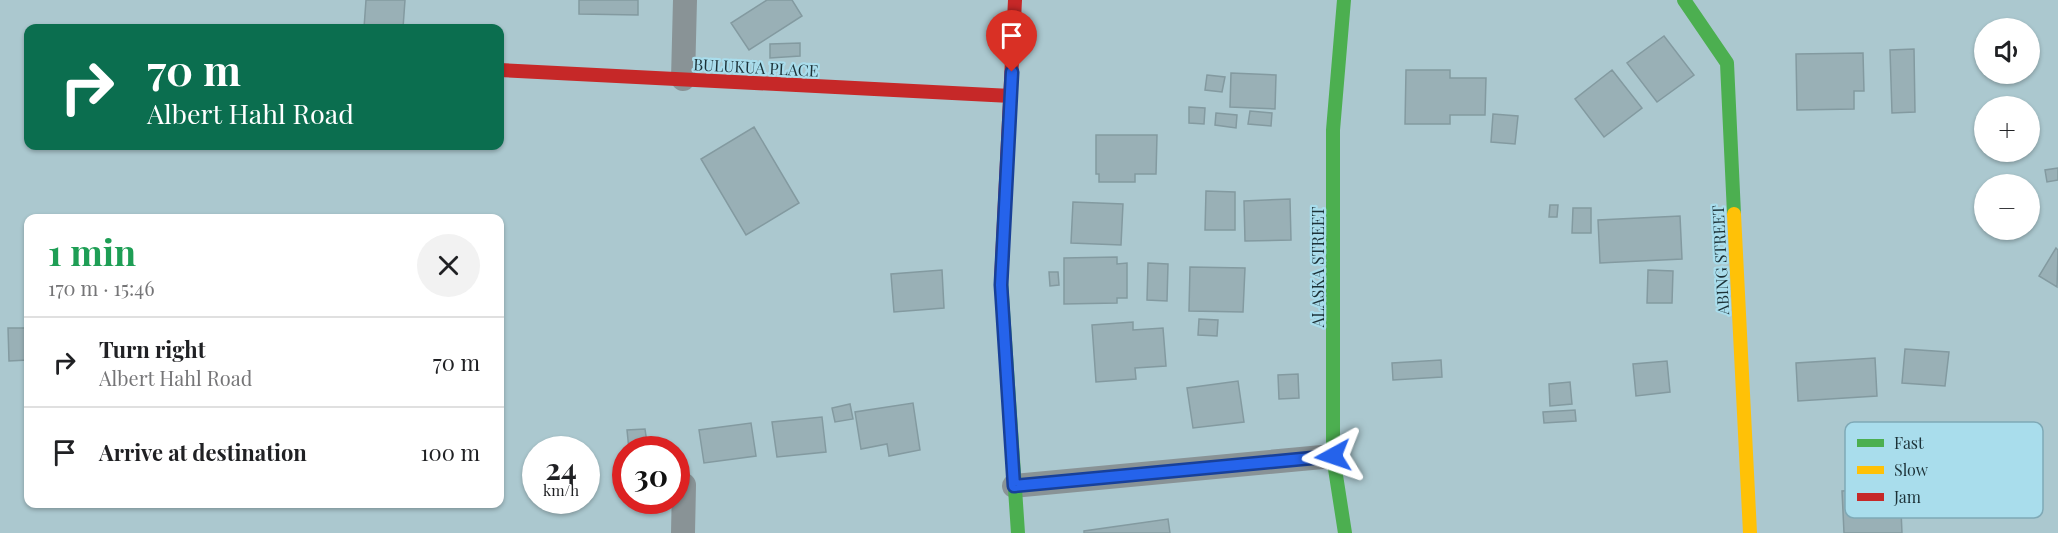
<!DOCTYPE html>
<html lang="en">
<head>
<meta charset="utf-8">
<style>
	body { margin:0; font-family:"Playfair Display",serif; background:#f2f2f2; color:#202124; height:100vh; display:flex; flex-direction:column; font-size:22px; white-space:nowrap }
	* { box-sizing:border-box; margin:0 }
	p { font-size:20px; color:#757577 }
	.icon { flex:none; width:33px; height:33px; fill:none; stroke:currentColor; stroke-width:2; stroke-linecap:round; stroke-linejoin:round }
	.map { position:relative; flex:1; overflow:hidden }
	.drawer { position:absolute; left:24px; top:214px; width:480px; height:294px; display:flex; flex-direction:column; background:#fff; border-radius:12px; box-shadow:0 2px 4px #0004 }
	.drawer>* { flex:none }
	.top-card { position:absolute; left:24px; top:24px; width:480px; height:126px; border-radius:12px; box-shadow:0 2px 4px #0004; background:#0b6e4f; color:#fff; overflow:hidden }
	.fabs { position:absolute; left:1974px; top:18px; display:grid; gap:12px }
	.fabs a { display:grid; place-items:center; width:66px; height:66px; border-radius:50%; background:#fff; box-shadow:0 2px 4px #0004; font-size:30px }
	.speed { position:absolute; left:522px; top:436px; display:flex; gap:12px; font-size:30px; font-weight:700; text-align:center }
	.speed>* { display:grid; place-content:center; width:78px; height:78px; border-radius:50%; background:#fff; box-shadow:0 2px 4px #0004; line-height:1 }
	.speed small { font-size:15px; font-weight:400 }
	.speed .limit { border:9px solid #d22; background:#fff; color:#111 }
	.pin { position:absolute; display:grid; place-items:center; width:51px; height:51px; color:#fff; margin:-62px -26px; border-radius:50% 50% 50% 0; rotate:-45deg; box-shadow:0 0 6px #0007 }
	.pin .icon { rotate:45deg }
	.me { position:absolute; width:66px; margin:-33px; rotate:265deg; stroke-linejoin:round; filter:drop-shadow(0 0 4px #0008) }
	.turn { display:flex; align-items:center; gap:21px; height:126px; padding:0 24px; font-size:27px }
	.turn .icon { width:78px; height:78px; stroke-width:2.5 }
	.turn b { display:block; font-size:42px; line-height:51px }
	.round { display:grid; place-items:center; flex:none; width:63px; height:63px; border-radius:32px; background:#f2f2f2 }
	.head { display:flex; align-items:center; justify-content:space-between; height:102px; padding:0 24px }
	h1 { font-size:36px; font-weight:700; line-height:45px; color:#1e9e55 }
	ul { padding:0; list-style:none }
	li { display:flex; align-items:center; gap:18px; height:90px; padding:0 24px; border-top:2px solid #e0e0e0 }
	li div { flex:1 }
	li b { display:block; font-size:22px }
	li em { font-style:normal }
	.map>svg:first-child { display:block }
	.building { fill:#99b0b6; stroke:#839aa0; stroke-width:1.5 }
	.lines { fill:none; stroke-linecap:round; stroke-linejoin:round }
	.street { stroke:#899396; stroke-width:24 }
	.fast { stroke:#4caf50; stroke-width:14 }
	.slow { stroke:#ffc107; stroke-width:14 }
	.jam { stroke:#c62828; stroke-width:14 }
	.route-casing { stroke:#184099; stroke-width:15 }
	.route { stroke:#2563eb; stroke-width:10 }
	.labels { text-anchor:middle; dominant-baseline:central; stroke-width:4.5; stroke-linejoin:round; paint-order:stroke }
	.street-label { font-size:16px; fill:#1c3137; stroke:#a9ddec }
	.key { fill:#a9ddec; stroke:#7fa9b6; stroke-width:1.5 }
	.key-label { font-size:16px; fill:#1c3137 }
</style>
</head>
<body>
<div class="map">
<svg width="2058" height="533" viewBox="0 0 2058 533">
	<rect width="100%" height="100%" fill="#abc8cf"/>
	<path class="building" d="M 366,0 L 405,0 L 403,28 L 364,28 Z
		M 579,0 L 638,0 L 638,15 L 579,14 Z
		M 767,0 L 792,0 L 802,16 L 749,50 L 731,23 Z
		M 1664,36 L 1694,75 L 1657,102 L 1627,63 Z
		M 800,43 L 800,56 L 770,58 L 770,44 Z
		M 1914,49 L 1915,112 L 1892,113 L 1890,50 Z
		M 1863,53 L 1864,91 L 1854,91 L 1854,109 L 1797,110 L 1796,54 Z
		M 1406,70 L 1450,70 L 1450,78 L 1486,78 L 1485,115 L 1450,115 L 1450,124 L 1405,124 Z
		M 1612,70 L 1642,108 L 1604,137 L 1575,99 Z
		M 1231,73 L 1276,75 L 1275,109 L 1230,107 Z
		M 1207,75 L 1225,77 L 1222,92 L 1205,90 Z
		M 1189,107 L 1205,108 L 1204,124 L 1189,123 Z
		M 1250,111 L 1272,113 L 1271,126 L 1248,124 Z
		M 1216,113 L 1237,115 L 1236,128 L 1215,125 Z
		M 1493,114 L 1518,116 L 1515,144 L 1491,142 Z
		M 754,127 L 799,203 L 746,235 L 701,159 Z
		M 1096,135 L 1157,135 L 1156,174 L 1135,174 L 1135,182 L 1099,182 L 1099,174 L 1096,174 Z
		M 2058,168 L 2058,180 L 2047,182 L 2045,170 Z
		M 1206,191 L 1235,192 L 1235,230 L 1205,230 Z
		M 1290,199 L 1291,240 L 1245,241 L 1244,201 Z
		M 1073,202 L 1123,204 L 1121,245 L 1071,243 Z
		M 1550,205 L 1558,205 L 1557,217 L 1549,217 Z
		M 1573,208 L 1591,208 L 1591,233 L 1572,233 Z
		M 1680,216 L 1682,259 L 1600,263 L 1598,220 Z
		M 2056,248 L 2058,250 L 2057,287 L 2039,276 Z
		M 1117,257 L 1117,264 L 1127,263 L 1127,298 L 1117,298 L 1117,303 L 1064,304 L 1064,258 Z
		M 1148,263 L 1168,264 L 1167,301 L 1147,300 Z
		M 1190,267 L 1245,268 L 1243,312 L 1189,311 Z
		M 942,270 L 944,308 L 894,312 L 891,274 Z
		M 1648,270 L 1673,271 L 1672,303 L 1647,303 Z
		M 1049,272 L 1058,272 L 1059,285 L 1050,286 Z
		M 1199,319 L 1218,320 L 1217,336 L 1198,335 Z
		M 1133,322 L 1133,330 L 1163,328 L 1166,366 L 1135,368 L 1136,379 L 1096,382 L 1092,325 Z
		M 8,328 L 28,328 L 28,360 L 9,361 Z
		M 1905,349 L 1949,352 L 1945,386 L 1902,383 Z
		M 1875,358 L 1877,396 L 1798,401 L 1796,363 Z
		M 1441,360 L 1442,377 L 1393,380 L 1392,363 Z
		M 1667,361 L 1670,392 L 1636,396 L 1633,364 Z
		M 1298,374 L 1299,398 L 1279,399 L 1278,375 Z
		M 1238,381 L 1244,422 L 1193,428 L 1187,388 Z
		M 1570,382 L 1572,404 L 1550,406 L 1549,384 Z
		M 913,403 L 920,450 L 889,456 L 887,444 L 861,449 L 855,412 Z
		M 850,404 L 853,419 L 835,422 L 832,408 Z
		M 1575,410 L 1576,421 L 1544,423 L 1543,412 Z
		M 822,417 L 826,452 L 777,457 L 772,422 Z
		M 751,423 L 756,456 L 704,463 L 699,430 Z
		M 645,429 L 648,450 L 629,450 L 627,430 Z
		M 1900,488 L 1902,533 L 1844,533 L 1842,491 Z
		M 1168,519 L 1170,533 L 1084,533 L 1084,531 Z"/>
	<g class="lines">
		<path class="street" d="M 683,79 L 685,0
			M 1014,486 L 1333,456
			M 683,533 L 684,485"/>
		<path class="fast" d="M 1344,0 L 1333,130 L 1333,456 L 1345,533
			M 1684,0 L 1727,63 L 1734,214
			M 1001,281 L 1018,533"/>
		<path class="slow" d="M 1734,214 L 1750,533"/>
		<path class="jam" d="M 500,70 L 1011,96
			M 1001,281 L 1015,0"/>
	</g>
	<g class="lines">
		<defs>
			<path id="route" d="M 1012,72 L 1001,285 L 1014,486 L 1333,456"/>
		</defs>
		<use href="#route" class="route-casing"/>
		<use href="#route" class="route"/>
	</g>
	<g class="labels">
		<g class="street-label">
			<text transform="translate(756 67) rotate(3)">BULUKUA PLACE</text>
			<text transform="translate(1720 260) rotate(-93)">ABING STREET</text>
			<text transform="translate(1317 267) rotate(-90)">ALASKA STREET</text>
		</g>
	</g>
	<rect x="1845" y="422" width="198" height="96" rx="9" class="key"/>
	<rect x="1857" y="439" width="27" height="8" fill="#4caf50"/>
	<rect x="1857" y="466" width="27" height="8" fill="#ffc107"/>
	<rect x="1857" y="493" width="27" height="8" fill="#c62828"/>
	<g class="key-label">
		<text x="1894" y="449">Fast</text>
		<text x="1894" y="476">Slow</text>
		<text x="1894" y="503">Jam</text>
	</g>
</svg>
<div class="fabs">
<a><svg class="icon" aria-label="sound" viewBox="0 0 24 24"><path d="M4 9h4l5-4v14l-5-4H4zM17 9q2 3 0 6"/></svg></a>
<a>+</a>
<a>−</a>
</div>
<div class="speed"><div>24<small>km/h</small></div><div class="limit">30</div></div>
<div class="pin" style="left:1012px;top:72px;background:#d93025"><svg class="icon" aria-label="arrive" viewBox="0 0 24 24"><path d="M6 21V4h12l-3 4 3 4H6"/></svg></div>
<svg class="me" style="left:1333px;top:456px" viewBox="-20 -20 40 40"><path d="M0-17L14 15 0 8-14 15z" fill="#2563eb" stroke="#fff" stroke-width="4"/></svg>
<div class="top-card">
<div class="turn"><svg class="icon" aria-label="right" viewBox="0 0 24 24"><path d="M7 20v-9h11M14 6l5 5-5 5"/></svg><div><b>70 m</b>Albert Hahl Road</div></div>
</div>
<section class="drawer">
<div class="head"><div><h1>1 min</h1><p>170 m · 15:46</p></div><a class="round"><svg class="icon" aria-label="close" viewBox="0 0 24 24"><path d="M6 6l12 12M18 6L6 18"/></svg></a></div>
<ul>
<li><svg class="icon" aria-label="right" viewBox="0 0 24 24"><path d="M7 20v-9h11M14 6l5 5-5 5"/></svg><div><b>Turn right</b><p>Albert Hahl Road</p></div><em>70 m</em></li>
<li><svg class="icon" aria-label="arrive" viewBox="0 0 24 24"><path d="M6 21V4h12l-3 4 3 4H6"/></svg><div><b>Arrive at destination</b></div><em>100 m</em></li>
</ul>
</section>
</div>
</body>
</html>
